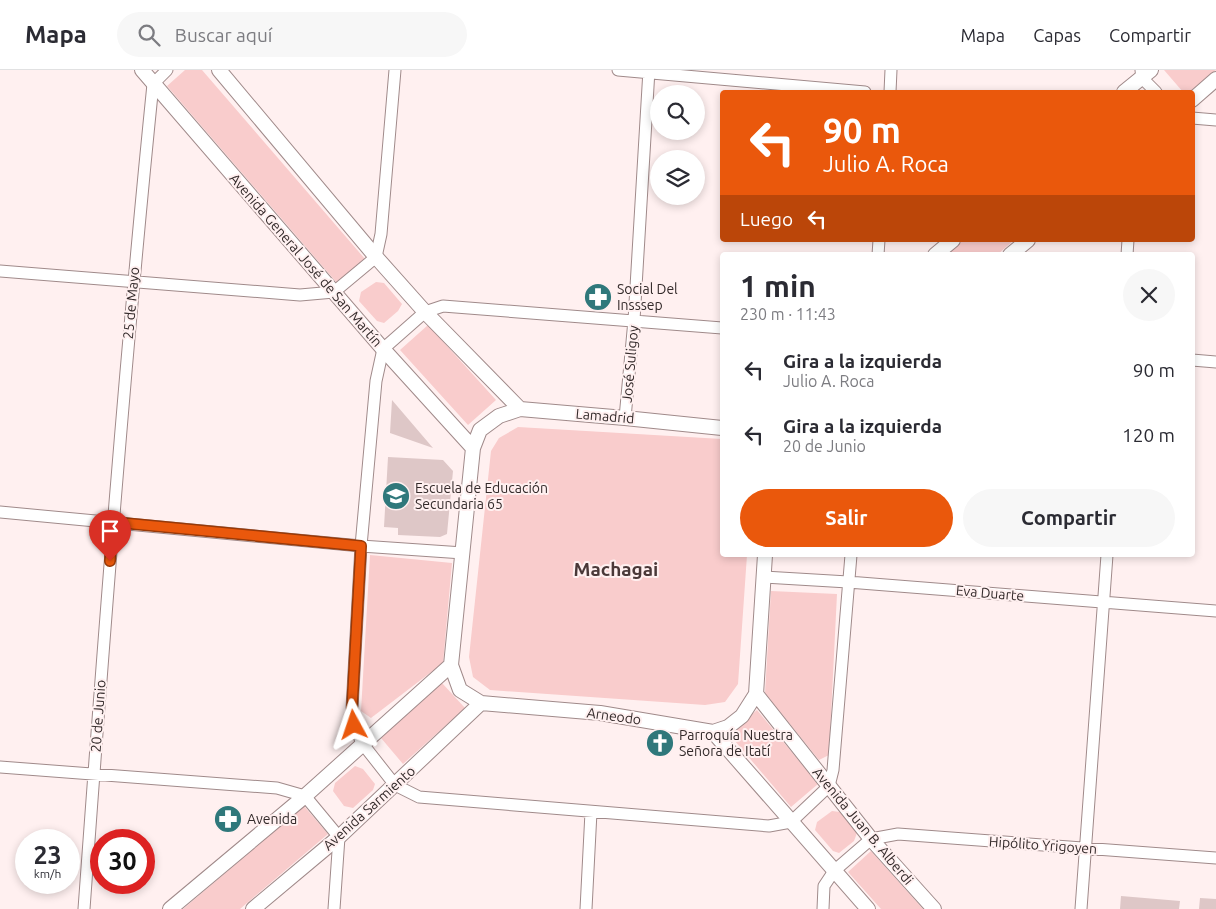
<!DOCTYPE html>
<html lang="es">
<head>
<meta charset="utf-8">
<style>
	body { margin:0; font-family:Ubuntu,sans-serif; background:#f7f7f7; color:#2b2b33; height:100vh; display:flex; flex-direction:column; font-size:19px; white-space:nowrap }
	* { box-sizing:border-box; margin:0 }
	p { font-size:16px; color:#7c7c81 }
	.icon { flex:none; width:28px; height:28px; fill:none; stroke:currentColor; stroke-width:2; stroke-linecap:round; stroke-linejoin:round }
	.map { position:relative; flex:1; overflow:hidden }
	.sheet { position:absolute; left:720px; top:182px; width:475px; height:305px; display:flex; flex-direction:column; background:#fff; border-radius:5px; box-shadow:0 2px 8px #0003 }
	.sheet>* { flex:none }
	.banner { position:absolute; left:720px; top:20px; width:475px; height:152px; border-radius:5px; box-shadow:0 2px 8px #0003; background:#ea580c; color:#fff; overflow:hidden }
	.fabs { position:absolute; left:650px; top:15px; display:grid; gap:10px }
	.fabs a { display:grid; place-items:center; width:55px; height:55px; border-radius:50%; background:#fff; box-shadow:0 2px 8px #0003; font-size:25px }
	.speed { position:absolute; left:15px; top:759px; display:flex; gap:10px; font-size:25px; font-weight:700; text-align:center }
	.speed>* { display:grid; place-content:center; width:65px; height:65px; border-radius:50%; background:#fff; box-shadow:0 2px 8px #0003; line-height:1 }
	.speed small { font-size:12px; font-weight:400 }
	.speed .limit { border:8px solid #d22; background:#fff; color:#111 }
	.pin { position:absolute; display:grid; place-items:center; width:42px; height:42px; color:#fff; margin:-51px -21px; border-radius:50% 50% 50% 0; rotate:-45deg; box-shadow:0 0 5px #0007 }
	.pin .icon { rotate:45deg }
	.me { position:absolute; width:55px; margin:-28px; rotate:355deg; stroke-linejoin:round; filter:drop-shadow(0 0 4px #0008) }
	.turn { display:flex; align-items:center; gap:18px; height:105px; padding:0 20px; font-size:22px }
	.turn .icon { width:65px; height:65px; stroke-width:2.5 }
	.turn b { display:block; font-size:35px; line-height:42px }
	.then { display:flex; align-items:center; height:48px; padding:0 20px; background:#0003; gap:10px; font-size:19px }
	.round { display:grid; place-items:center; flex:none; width:52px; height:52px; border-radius:26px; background:#f7f7f7 }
	.head { display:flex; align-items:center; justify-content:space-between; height:85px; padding:0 20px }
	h1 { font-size:30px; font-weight:700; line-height:38px }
	.action { display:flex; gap:10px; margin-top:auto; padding:10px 20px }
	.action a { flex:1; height:58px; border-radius:30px; background:#ea580c; color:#fff; font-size:20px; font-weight:700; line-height:58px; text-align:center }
	.action a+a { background:#f7f7f7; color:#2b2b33 }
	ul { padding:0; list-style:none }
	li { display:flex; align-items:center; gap:15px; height:65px; padding:0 20px }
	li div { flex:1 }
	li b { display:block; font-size:19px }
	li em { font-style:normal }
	header { display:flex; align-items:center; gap:30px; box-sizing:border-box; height:70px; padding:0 25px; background:#fff; border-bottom:1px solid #e1e1e2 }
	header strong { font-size:24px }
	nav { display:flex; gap:28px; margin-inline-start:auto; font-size:18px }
	.search { width:350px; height:45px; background:#f7f7f7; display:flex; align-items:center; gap:12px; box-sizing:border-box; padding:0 18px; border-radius:28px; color:#7c7c81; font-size:19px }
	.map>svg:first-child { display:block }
	.green { fill:#f9cccc }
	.building { fill:#dec7c7 }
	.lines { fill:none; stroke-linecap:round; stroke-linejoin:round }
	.minor-casing { stroke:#a08a8a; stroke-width:13 }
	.tertiary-casing { stroke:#a08a8a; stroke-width:16 }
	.minor { stroke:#fff; stroke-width:11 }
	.tertiary { stroke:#fff; stroke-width:14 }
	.route-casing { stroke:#983908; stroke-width:12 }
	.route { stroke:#ea580c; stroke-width:9 }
	.labels { text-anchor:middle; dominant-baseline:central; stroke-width:4; stroke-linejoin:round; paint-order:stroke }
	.street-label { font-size:14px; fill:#332a2a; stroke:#fff0f0 }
	.poi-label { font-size:14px; fill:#332a2a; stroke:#fff0f0; text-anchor:start }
	.district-label { font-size:19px; font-weight:bold; fill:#4a3838; stroke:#fff0f0 }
</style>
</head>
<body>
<header>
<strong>Mapa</strong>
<div class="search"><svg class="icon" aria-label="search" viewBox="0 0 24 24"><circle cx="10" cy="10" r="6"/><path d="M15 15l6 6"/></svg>Buscar aquí</div>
<nav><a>Mapa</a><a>Capas</a><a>Compartir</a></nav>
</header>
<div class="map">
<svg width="1216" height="839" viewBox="0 0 1216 839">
	<rect width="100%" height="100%" fill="#fff0f0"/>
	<path class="green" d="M 185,0 L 202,0 L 365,189 L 337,213 L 167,16 Z
		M 1164,0 L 1216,0 L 1190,22 L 1183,22 Z
		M 962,170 L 1014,170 L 997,185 L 945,185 Z
		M 376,212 L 384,213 L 402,234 L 398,241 L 384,253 L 377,251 L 359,231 L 361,222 Z
		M 428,255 L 496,330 L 468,355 L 400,280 Z
		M 518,357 L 722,369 L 722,485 L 747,485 L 738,614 L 725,632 L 705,635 L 490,620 L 473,607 L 469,587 L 491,381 L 499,368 Z
		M 370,485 L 452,493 L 443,593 L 371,648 L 361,641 Z
		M 771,521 L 837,524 L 829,685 L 819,690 L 765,623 Z
		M 442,613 L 465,638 L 403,694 L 381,668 Z
		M 757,640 L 818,714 L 791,737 L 729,664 Z
		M 355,696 L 363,699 L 375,714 L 373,720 L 353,738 L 344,736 L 333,721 L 335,713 Z
		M 304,736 L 328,764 L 240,839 L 183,839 Z
		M 832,741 L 840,742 L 857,763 L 854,771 L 839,783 L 833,781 L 815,760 L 817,752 Z
		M 871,781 L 923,839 L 881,839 L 848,802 Z"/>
	<path class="building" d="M 392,330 L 433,378 L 390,363 Z
		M 388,387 L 443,390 L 453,401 L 447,464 L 440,467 L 398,465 L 398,458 L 384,457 Z
		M 1121,826 L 1180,831 L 1179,839 L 1120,839 Z
		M 1200,828 L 1216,829 L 1216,839 L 1199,839 Z"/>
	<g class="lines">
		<defs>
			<path id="minor" d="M 618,0 L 865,22
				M 1141,0 L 1142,8 L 1156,22
				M 890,22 L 891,0
				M 1192,48 L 1216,50
				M 878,185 L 879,170
				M 1127,185 L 1128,170
				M 0,201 L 300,225 L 334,222 L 376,187 L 381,164 L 395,0
				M 722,258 L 443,236 L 425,242 L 383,279 L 376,311 L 361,476 L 352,638 L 354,655 L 362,673 L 395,715 L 419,727 L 769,756 L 791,752 L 829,716 L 833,700 L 851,485
				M 1192,290 L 1216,292
				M 625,348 L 634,250 L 649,0
				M 0,442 L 361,476 L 463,483
				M 764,507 L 848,512 L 1216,541
				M 0,697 L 277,718 L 305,726 L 339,767 L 334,839
				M 84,839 C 104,564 125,289 153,14 L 167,0
				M 586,839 L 591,742
				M 823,839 L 824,816 L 834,801 L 871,769 L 898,764 L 1216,788
				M 1081,839 L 1107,485"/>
			<path id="tertiary" d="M 142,0 L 383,279 L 473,378
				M 219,0 L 376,187 L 425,242 L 520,339
				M 1124,22 L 1151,0
				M 1192,30 L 1216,9
				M 935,185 L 953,170
				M 1010,185 L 1028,170
				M 722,358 L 625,348 L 520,339 L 499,346 L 480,360 L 473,378 L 451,595 L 460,620 L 481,633 L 600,643 L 713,662 L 728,657 L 742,646 L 756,624 L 765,485
				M 756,624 L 871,769 L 934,839
				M 713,662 L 868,839
				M 170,839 L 305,726 L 451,595
				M 253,839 L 339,767 L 481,633"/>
		</defs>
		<use href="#minor" class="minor-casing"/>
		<use href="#tertiary" class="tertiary-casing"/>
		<use href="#minor" class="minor"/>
		<use href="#tertiary" class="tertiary"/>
	</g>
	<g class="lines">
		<defs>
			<path id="route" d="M 110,491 L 113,452 L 361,476 L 352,638 L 354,655"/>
		</defs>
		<use href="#route" class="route-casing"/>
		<use href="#route" class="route"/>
	</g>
	<defs>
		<symbol id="pharmacy-disc" viewBox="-11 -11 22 22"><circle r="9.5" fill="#2f787b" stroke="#fff0f0"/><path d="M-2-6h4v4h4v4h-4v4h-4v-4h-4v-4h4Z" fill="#fff"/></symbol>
		<symbol id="school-disc" viewBox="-11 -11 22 22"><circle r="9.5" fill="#2f787b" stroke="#fff0f0"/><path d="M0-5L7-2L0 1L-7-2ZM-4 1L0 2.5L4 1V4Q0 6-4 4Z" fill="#fff"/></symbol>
		<symbol id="church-disc" viewBox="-11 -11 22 22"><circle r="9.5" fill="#2f787b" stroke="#fff0f0"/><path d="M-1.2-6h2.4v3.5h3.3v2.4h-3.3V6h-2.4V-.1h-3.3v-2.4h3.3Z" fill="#fff"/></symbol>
	</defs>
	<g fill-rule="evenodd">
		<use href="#pharmacy-disc" x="582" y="211" width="32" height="32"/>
		<use href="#school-disc" x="380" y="410" width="32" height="32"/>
		<use href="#church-disc" x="644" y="657" width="32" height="32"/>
		<use href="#pharmacy-disc" x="212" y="733" width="32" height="32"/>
	</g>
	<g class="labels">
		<g class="street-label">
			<text transform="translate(306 190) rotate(49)">Avenida General José de San Martín</text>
			<text transform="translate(131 233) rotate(-85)">25 de Mayo</text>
			<text transform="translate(630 294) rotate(-85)">José Suligoy</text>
			<text transform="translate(605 346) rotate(5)">Lamadrid</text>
			<text transform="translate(990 523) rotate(5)">Eva Duarte</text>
			<text transform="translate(98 646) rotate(-86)">20 de Junio</text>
			<text transform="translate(614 646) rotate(8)">Arneodo</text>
			<text transform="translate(369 738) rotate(-42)">Avenida Sarmiento</text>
			<text transform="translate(863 756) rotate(50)">Avenida Juan B. Alberdi</text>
			<text transform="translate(1043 775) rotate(4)">Hipólito Yrigoyen</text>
		</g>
		<g class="poi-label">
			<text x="617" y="219">Social Del<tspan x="617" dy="16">Insssep</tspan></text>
			<text x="415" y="418">Escuela de Educación<tspan x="415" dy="16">Secundaria 65</tspan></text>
			<text x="679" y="665">Parroquía Nuestra<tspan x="679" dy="16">Señora de Itatí</tspan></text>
			<text x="247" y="749">Avenida</text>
		</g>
		<g class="district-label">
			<text x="616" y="499">Machagai</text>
		</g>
	</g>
</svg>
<div class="fabs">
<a><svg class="icon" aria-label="search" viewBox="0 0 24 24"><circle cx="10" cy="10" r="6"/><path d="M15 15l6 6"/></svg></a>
<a><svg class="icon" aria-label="layers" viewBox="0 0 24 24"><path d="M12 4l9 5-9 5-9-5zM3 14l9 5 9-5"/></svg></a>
</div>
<div class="speed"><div>23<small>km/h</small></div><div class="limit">30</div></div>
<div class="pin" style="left:110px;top:491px;background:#d93025"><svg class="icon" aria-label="arrive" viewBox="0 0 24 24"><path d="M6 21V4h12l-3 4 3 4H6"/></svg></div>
<svg class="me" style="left:354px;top:655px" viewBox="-20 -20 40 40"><path d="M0-17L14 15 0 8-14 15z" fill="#ea580c" stroke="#fff" stroke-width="4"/></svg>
<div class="banner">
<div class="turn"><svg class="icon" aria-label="left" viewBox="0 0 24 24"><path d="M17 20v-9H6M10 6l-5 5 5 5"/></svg><div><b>90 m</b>Julio A. Roca</div></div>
<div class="then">Luego<svg class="icon" aria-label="left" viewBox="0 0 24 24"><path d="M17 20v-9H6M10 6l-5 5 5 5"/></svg></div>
</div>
<section class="sheet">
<div class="head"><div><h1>1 min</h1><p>230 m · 11:43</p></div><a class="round"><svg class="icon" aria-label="close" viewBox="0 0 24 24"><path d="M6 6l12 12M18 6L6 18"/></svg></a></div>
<ul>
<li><svg class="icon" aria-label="left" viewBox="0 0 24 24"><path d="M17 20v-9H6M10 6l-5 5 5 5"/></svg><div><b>Gira a la izquierda</b><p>Julio A. Roca</p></div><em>90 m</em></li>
<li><svg class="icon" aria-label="left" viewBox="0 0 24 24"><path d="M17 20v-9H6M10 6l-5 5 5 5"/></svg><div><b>Gira a la izquierda</b><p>20 de Junio</p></div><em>120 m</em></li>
</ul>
<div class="action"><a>Salir</a><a>Compartir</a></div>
</section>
</div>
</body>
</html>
